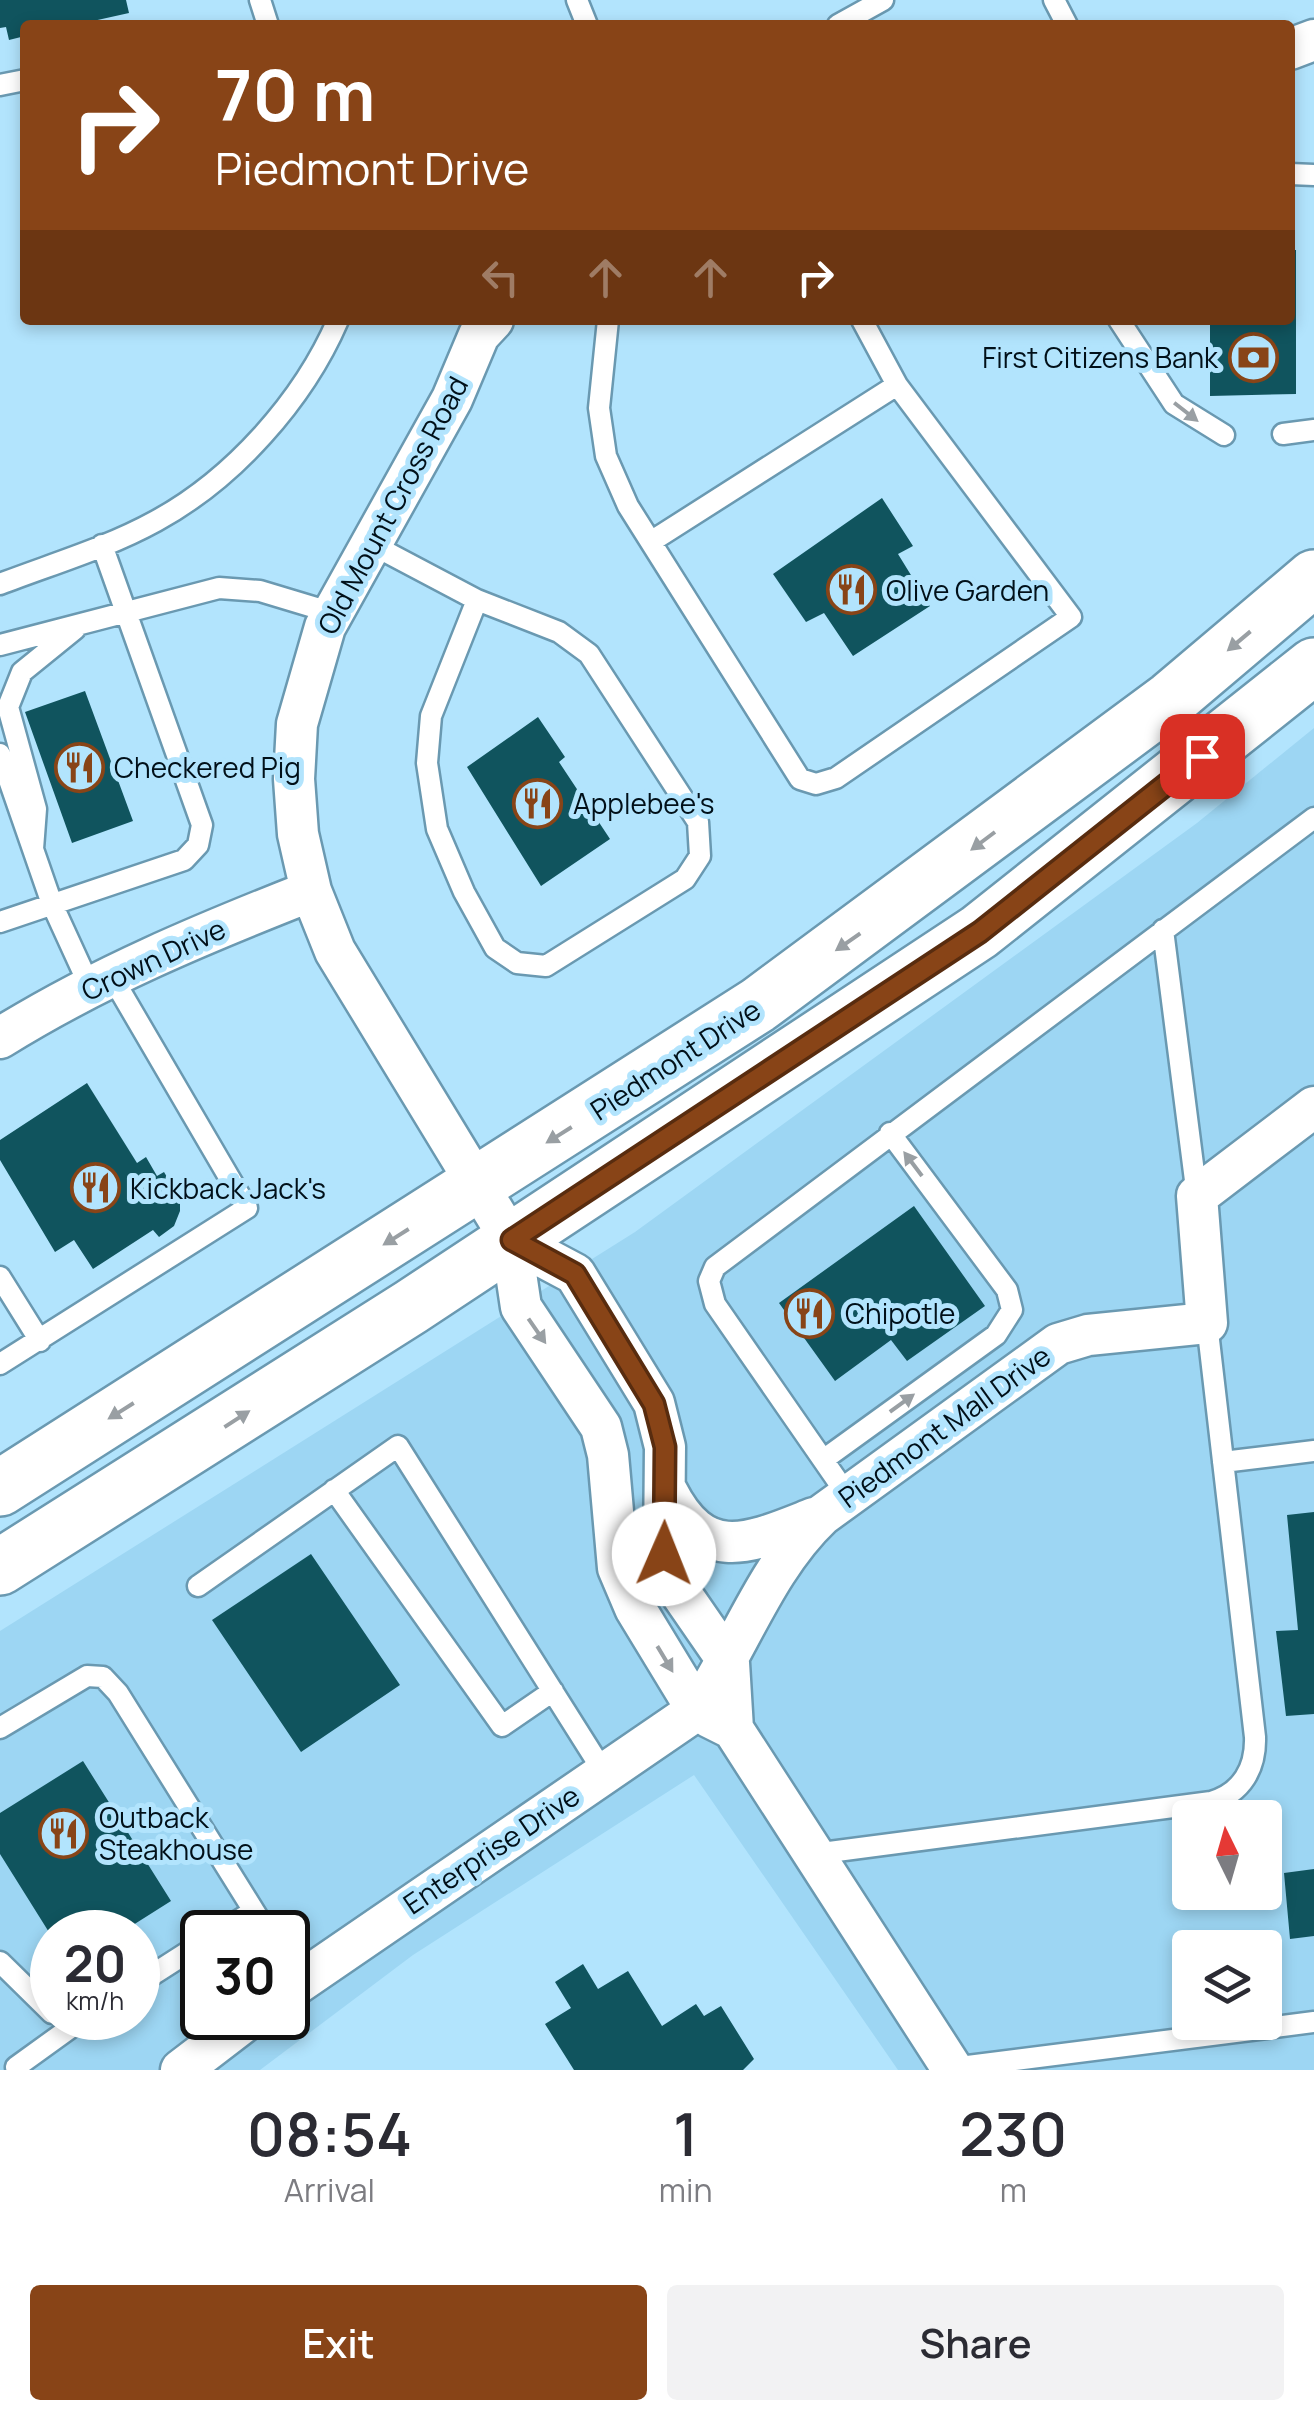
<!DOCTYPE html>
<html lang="en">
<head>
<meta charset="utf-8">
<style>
	body { margin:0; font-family:Manrope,sans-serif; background:#f2f2f3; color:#2b2b33; height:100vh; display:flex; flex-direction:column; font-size:38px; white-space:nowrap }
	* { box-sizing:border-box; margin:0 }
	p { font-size:32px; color:#7c7c81 }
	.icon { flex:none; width:55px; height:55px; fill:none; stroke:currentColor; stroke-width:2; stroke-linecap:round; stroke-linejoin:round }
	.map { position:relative; height:2070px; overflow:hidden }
	.side { display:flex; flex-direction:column; background:#fff; flex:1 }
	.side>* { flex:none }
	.hud { position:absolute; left:20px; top:20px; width:1275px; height:305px; border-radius:10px; box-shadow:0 5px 15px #0003; background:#884417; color:#fff; overflow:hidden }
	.needle { width:65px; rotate:355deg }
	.buttons { position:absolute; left:1172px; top:1800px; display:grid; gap:20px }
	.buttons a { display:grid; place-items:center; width:110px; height:110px; border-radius:10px; background:#fff; box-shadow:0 5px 15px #0003; font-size:50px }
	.speed { position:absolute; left:30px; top:1910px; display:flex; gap:20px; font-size:50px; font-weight:700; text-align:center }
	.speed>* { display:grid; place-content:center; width:130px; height:130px; border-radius:50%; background:#fff; box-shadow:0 5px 15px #0003; line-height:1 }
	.speed small { font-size:25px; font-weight:400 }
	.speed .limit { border:5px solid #111; border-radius:15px; background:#fff; color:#111 }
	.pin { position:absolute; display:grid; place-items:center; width:85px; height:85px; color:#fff; margin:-42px; border-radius:20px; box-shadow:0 5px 15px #0006 }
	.me { position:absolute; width:110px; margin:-55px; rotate:1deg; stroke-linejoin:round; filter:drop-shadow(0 0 8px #0008) }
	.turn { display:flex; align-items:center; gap:35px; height:210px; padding:0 30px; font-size:45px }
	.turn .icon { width:130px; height:130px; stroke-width:2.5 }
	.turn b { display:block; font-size:70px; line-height:85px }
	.lanes { display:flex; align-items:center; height:95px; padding:0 30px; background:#0003; justify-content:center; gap:50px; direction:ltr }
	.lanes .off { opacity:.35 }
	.eta { display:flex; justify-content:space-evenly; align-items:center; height:170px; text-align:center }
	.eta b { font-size:60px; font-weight:600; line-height:70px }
	.action { display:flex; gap:20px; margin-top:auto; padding:20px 30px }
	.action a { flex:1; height:115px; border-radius:10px; background:#884417; color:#fff; font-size:40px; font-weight:600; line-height:115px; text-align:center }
	.action a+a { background:#f2f2f3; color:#2b2b33 }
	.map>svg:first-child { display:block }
	.built { fill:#9dd6f3; fill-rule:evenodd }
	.building { fill:#10545e }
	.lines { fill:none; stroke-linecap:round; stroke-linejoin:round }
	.lane-casing { stroke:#6a99b1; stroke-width:25 }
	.street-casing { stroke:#6a99b1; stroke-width:45 }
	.secondary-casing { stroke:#6a99b1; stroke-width:60 }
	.lane { stroke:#fff; stroke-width:20 }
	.street { stroke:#fff; stroke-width:40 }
	.secondary { stroke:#fff; stroke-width:55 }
	.oneway { fill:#999fa3 }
	.route-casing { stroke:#582c0f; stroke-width:25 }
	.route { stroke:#884417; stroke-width:18 }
	.labels { text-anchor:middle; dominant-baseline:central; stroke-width:10; stroke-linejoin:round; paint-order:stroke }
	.poi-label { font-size:28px; fill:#011019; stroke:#b2e4fd; text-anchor:start }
	.street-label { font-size:28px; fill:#011019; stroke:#b2e4fd }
</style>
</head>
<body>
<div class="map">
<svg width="1314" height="2070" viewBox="0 0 1314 2070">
	<rect width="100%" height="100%" fill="#b2e4fd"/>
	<path class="built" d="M 1314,728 L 1314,2070 L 898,2070 L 694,1775 L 413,1955 L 260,2070 L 0,2070 L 0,1631 L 635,1232 L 1197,823 ZM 1190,1818 L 1265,1818 L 1265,1892 L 1190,1892 ZM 52,1932 L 138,1932 L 138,2018 L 52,2018 ZM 202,1932 L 288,1932 L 288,2018 L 202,2018 ZM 1190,1948 L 1265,1948 L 1265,2022 L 1190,2022 Z"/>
	<path class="building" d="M 0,0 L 126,0 L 129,13 L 75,25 L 25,25 L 25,36 L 9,40 L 6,27 L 0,28 Z
		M 1290,250 L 1296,250 L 1296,394 L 1210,396 L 1210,320 L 1290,320 Z
		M 882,498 L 913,546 L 898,554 L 930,606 L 853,656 L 824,613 L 806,622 L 773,574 Z
		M 85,691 L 133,821 L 72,843 L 25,712 Z
		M 538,717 L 565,757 L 559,762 L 610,839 L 541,886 L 467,767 Z
		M 87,1083 L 137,1163 L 146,1157 L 157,1176 L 164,1172 L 180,1199 L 180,1211 L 174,1226 L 159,1237 L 153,1230 L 93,1269 L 74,1240 L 55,1252 L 0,1160 L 0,1140 Z
		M 914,1206 L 985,1306 L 907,1361 L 891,1340 L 835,1381 L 779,1303 Z
		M 1314,1512 L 1314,1714 L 1286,1716 L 1276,1631 L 1298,1630 L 1287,1515 Z
		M 311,1554 L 400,1685 L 301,1752 L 212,1620 Z
		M 83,1761 L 171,1901 L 122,1932 L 52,1932 L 52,1937 L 0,1854 L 0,1813 Z
		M 1314,1869 L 1314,1936 L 1290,1939 L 1284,1873 Z
		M 583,1964 L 598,1989 L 628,1971 L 662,2026 L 696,2004 L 704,2016 L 721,2006 L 754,2059 L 743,2070 L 574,2070 L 545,2024 L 571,2008 L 555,1982 Z"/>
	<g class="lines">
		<defs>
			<path id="lane" d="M 260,0 L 268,25
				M 577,0 L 587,25
				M 1054,0 L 1067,25
				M 838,25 L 883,0
				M 0,85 L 25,80
				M 1290,174 L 1314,175
				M 608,320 L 599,408 L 606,456 L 628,506 L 800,779 L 816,784 L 836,778 L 1071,617 L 897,385 L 862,320
				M 1119,320 L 1174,404 L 1224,435
				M 1283,434 L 1314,430
				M 652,541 L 897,385
				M 371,544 L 477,600 L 431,716 L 427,763 L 437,829 L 464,892 L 495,948 L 517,963 L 546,966 L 685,879 L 700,856 L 698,822 L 589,654 L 559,632 L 477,600
				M 0,584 C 52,564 107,548 156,521 C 233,479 303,401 338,320
				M 0,645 L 219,588 L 260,591 L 333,613
				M 0,754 L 52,904 L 90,987
				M 33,849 L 36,809 L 8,707 L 22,672 L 75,629
				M 0,922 L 184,860 L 198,845 L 202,825 L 102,545
				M 1163,930 L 1197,1196
				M 0,1277 L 40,1341
				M 0,1364 L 247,1208 L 112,977
				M 823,1460 L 996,1335 L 1012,1310 L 1007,1290 L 890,1133
				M 1223,1462 L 1314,1451
				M 334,1490 L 502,1726 L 553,1691
				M 848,1496 L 715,1304 L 709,1281 L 715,1267 L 1314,818
				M 198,1586 L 398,1446 L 603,1771
				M 0,1728 L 87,1676 L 103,1677 L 118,1693 L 267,1932
				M 814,1854 L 1211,1802 C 1242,1793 1256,1768 1255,1737 L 1207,1323
				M 220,1932 L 252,1912
				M 0,1962 L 52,2013
				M 138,1984 L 202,1943
				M 16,2067 L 84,2018
				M 952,2068 L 1314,2022"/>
			<path id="street" d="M 1290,49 L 1314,40
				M 493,320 L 479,335 L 452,399 L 325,627 L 297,724 L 294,779 L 298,834 L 311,891 L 335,951 L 511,1240 L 521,1307 L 601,1427 L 608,1455 L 618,1568 L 635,1608 L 697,1710
				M 0,1038 C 98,977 204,933 311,891
				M 511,1240 L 575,1274 L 654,1403 L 665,1447 L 664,1554 L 680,1592 L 729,1663 L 733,1729
				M 667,1491 C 705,1566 750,1543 814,1518
				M 709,1717 L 733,1729 L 953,2070
				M 288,1990 L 697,1710 C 740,1646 765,1569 822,1515 L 1058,1344 L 1088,1335 L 1207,1323 L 1197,1196 L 1314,1107
				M 181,2070 L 249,2018"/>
			<path id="secondary" d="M 0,1488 L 758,1005 L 1171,699 L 1314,578
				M 0,1567 L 411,1307 L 979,932 L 1314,666"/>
		</defs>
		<use href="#lane" class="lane-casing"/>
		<use href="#street" class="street-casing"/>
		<use href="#secondary" class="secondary-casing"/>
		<use href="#lane" class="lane"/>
		<use href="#street" class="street"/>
		<use href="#secondary" class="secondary"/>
	</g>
	<defs><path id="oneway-solid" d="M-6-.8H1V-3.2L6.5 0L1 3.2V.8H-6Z" transform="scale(2.5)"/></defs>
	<g class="oneway">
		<use href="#oneway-solid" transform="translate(1186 412) rotate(38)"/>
		<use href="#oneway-solid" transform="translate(1239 641) rotate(140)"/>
		<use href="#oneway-solid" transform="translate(983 841) rotate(143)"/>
		<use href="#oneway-solid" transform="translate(848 942) rotate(145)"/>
		<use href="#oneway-solid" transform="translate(559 1135) rotate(148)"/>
		<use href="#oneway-solid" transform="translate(913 1164) rotate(-127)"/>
		<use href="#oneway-solid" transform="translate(396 1237) rotate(148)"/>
		<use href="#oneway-solid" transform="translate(537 1331) rotate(55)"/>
		<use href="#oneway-solid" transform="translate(902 1403) rotate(-36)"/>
		<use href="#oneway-solid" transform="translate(121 1411) rotate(148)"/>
		<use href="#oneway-solid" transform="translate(237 1419) rotate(-33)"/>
		<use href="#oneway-solid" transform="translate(665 1659) rotate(59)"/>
	</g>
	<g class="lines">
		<defs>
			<path id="route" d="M 664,1554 L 665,1447 L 654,1404 L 575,1274 L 512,1240 L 980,932 L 1202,756"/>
		</defs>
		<use href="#route" class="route-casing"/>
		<use href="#route" class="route"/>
	</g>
	<defs>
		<symbol id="bank-ring" viewBox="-11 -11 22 22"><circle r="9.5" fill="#b2e4fd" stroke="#884417" stroke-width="1.5"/><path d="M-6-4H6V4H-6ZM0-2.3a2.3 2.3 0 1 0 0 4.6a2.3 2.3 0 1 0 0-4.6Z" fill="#884417"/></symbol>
		<symbol id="restaurant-ring" viewBox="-11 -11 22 22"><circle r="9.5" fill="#b2e4fd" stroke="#884417" stroke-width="1.5"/><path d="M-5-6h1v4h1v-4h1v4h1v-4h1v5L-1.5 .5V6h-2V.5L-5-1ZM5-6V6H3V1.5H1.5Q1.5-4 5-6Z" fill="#884417"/></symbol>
	</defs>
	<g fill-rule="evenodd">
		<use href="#bank-ring" x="1226" y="330" width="55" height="55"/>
		<use href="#restaurant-ring" x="824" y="562" width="55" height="55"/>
		<use href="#restaurant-ring" x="52" y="740" width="55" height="55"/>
		<use href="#restaurant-ring" x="510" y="776" width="55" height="55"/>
		<use href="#restaurant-ring" x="68" y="1160" width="55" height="55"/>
		<use href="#restaurant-ring" x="782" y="1286" width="55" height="55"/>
		<use href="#restaurant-ring" x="36" y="1806" width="55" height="55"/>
	</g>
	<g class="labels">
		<g class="poi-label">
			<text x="1218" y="357" text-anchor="end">First Citizens Bank</text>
			<text x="886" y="590">Olive Garden</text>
			<text x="114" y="767">Checkered Pig</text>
			<text x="573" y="803">Applebee's</text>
			<text x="130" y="1188">Kickback Jack's</text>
			<text x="845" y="1313">Chipotle</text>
			<text x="99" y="1817">Outback<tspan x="99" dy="32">Steakhouse</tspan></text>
		</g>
		<g class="street-label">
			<text transform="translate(392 505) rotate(-62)">Old Mount Cross Road</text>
			<text transform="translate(153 959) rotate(-25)">Crown Drive</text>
			<text transform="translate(675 1059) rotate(-33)">Piedmont Drive</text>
			<text transform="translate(944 1426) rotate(-36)">Piedmont Mall Drive</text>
			<text transform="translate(491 1849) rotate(-34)">Enterprise Drive</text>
		</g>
	</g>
</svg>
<div class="buttons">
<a><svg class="needle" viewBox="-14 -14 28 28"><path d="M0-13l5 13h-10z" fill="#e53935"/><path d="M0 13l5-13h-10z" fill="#7c7c81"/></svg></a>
<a><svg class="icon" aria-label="layers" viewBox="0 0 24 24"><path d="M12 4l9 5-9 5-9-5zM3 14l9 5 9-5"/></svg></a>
</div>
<div class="speed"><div>20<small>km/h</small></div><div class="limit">30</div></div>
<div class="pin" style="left:1202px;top:756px;background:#d93025"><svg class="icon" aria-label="arrive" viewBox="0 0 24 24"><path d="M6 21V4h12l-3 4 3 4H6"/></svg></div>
<svg class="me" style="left:664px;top:1554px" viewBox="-20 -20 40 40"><circle r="19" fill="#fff"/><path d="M0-13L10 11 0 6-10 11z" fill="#884417"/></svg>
<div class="hud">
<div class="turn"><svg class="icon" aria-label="right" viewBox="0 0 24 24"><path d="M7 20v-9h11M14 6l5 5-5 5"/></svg><div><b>70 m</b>Piedmont Drive</div></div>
<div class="lanes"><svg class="icon off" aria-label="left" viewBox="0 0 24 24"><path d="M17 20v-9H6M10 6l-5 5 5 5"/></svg><svg class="icon off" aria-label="ahead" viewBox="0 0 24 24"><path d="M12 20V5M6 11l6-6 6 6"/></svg><svg class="icon off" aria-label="ahead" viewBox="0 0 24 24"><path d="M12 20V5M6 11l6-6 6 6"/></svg><svg class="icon" aria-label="right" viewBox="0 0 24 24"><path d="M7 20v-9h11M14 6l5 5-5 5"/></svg></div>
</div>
</div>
<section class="side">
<div class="eta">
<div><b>08:54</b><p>Arrival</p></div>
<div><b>1</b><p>min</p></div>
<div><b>230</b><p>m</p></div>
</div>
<div class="action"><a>Exit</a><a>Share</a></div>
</section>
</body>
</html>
